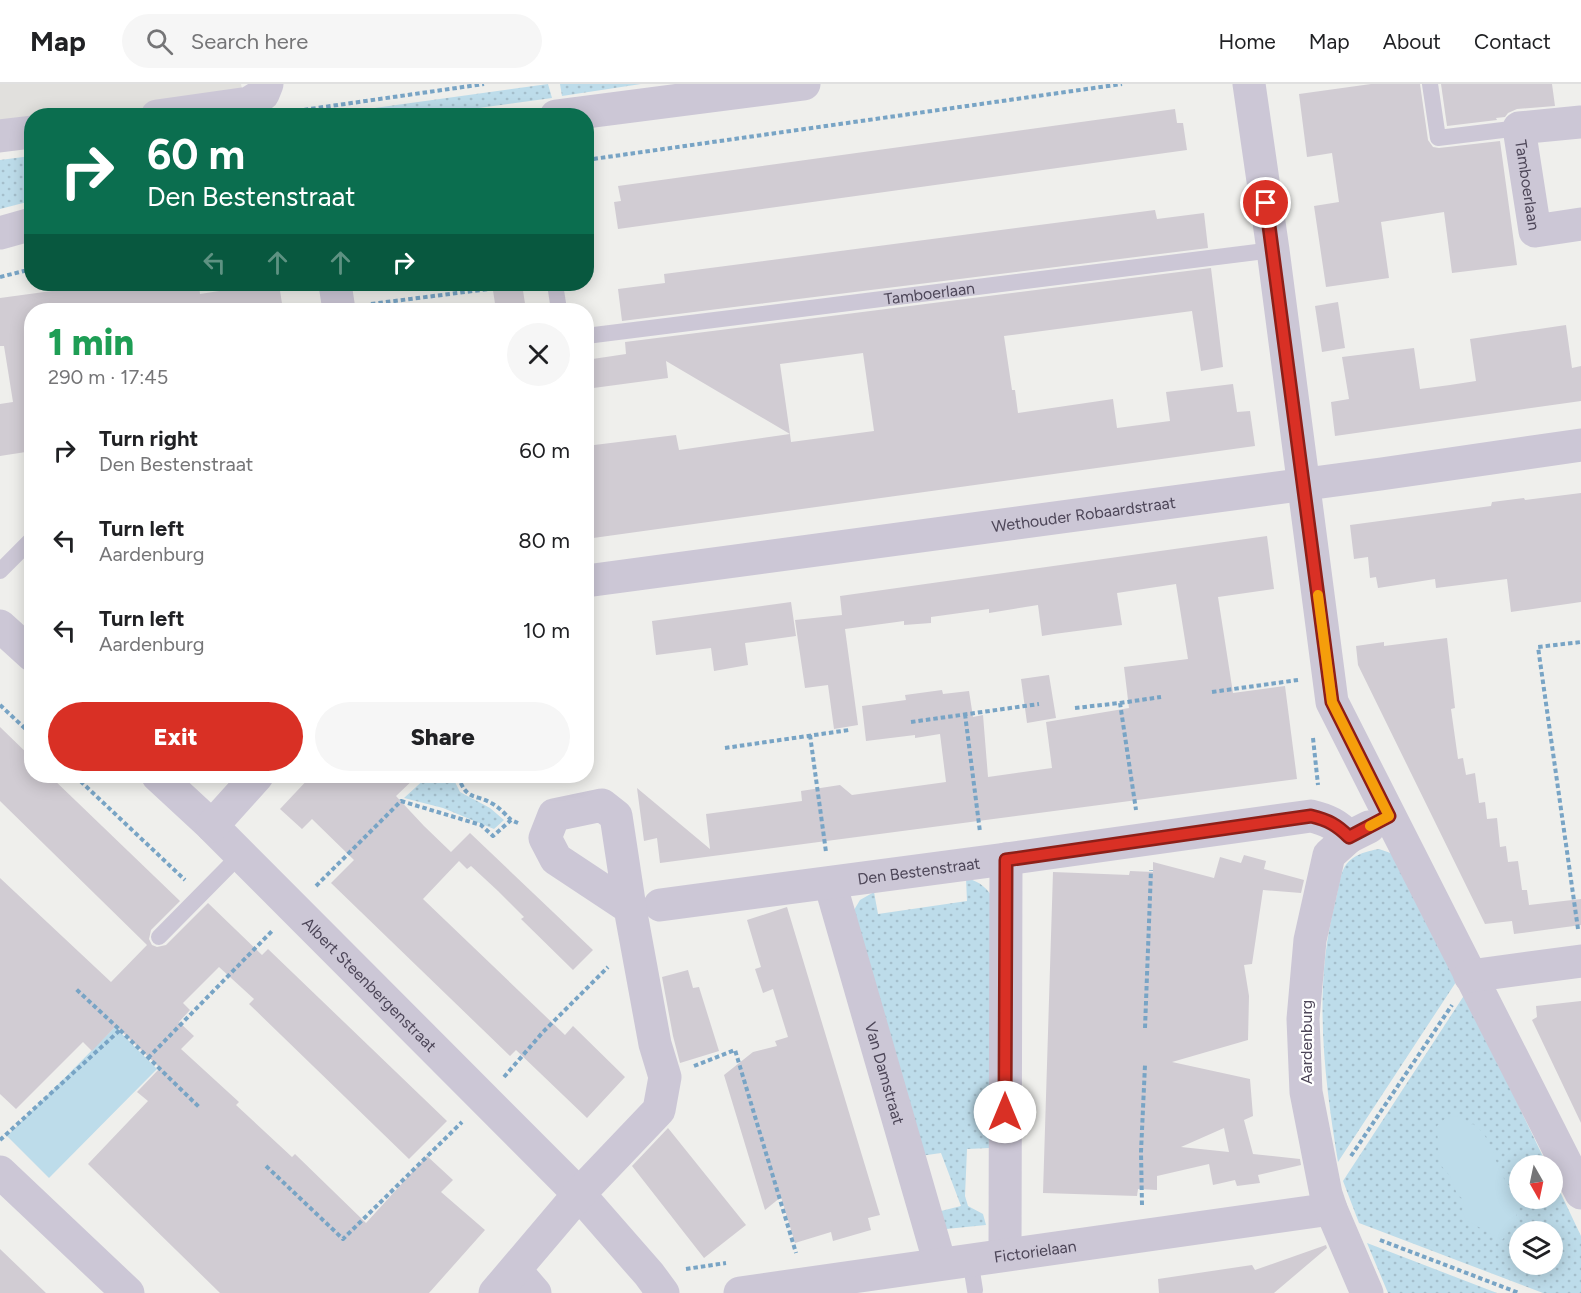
<!DOCTYPE html>
<html lang="en">
<head>
<meta charset="utf-8">
<style>
	body { margin:0; font-family:Figtree,sans-serif; background:#f6f6f6; color:#202124; height:100vh; display:flex; flex-direction:column; font-size:22px; white-space:nowrap }
	* { box-sizing:border-box; margin:0 }
	p { font-size:20px; color:#757577 }
	.icon { flex:none; width:33px; height:33px; fill:none; stroke:currentColor; stroke-width:2; stroke-linecap:round; stroke-linejoin:round }
	.map { position:relative; flex:1; overflow:hidden }
	.panel { position:absolute; left:24px; top:219px; width:570px; height:480px; display:flex; flex-direction:column; background:#fff; border-radius:24px; box-shadow:0 3px 15px #0003 }
	.panel>* { flex:none }
	.guide { position:absolute; left:24px; top:24px; width:570px; height:183px; border-radius:24px; box-shadow:0 3px 15px #0003; background:#0b6e4f; color:#fff; overflow:hidden }
	.needle { width:39px; rotate:171deg }
	.tools { position:absolute; left:1509px; top:1071px; display:grid; gap:12px }
	.tools a { display:grid; place-items:center; width:54px; height:54px; border-radius:50%; background:#fff; box-shadow:0 3px 15px #0003; font-size:30px }
	.pin { position:absolute; display:grid; place-items:center; width:51px; height:51px; color:#fff; margin:-26px; border:3px solid #fff; border-radius:50%; box-shadow:0 2px 6px #0007 }
	.me { position:absolute; width:66px; margin:-33px; rotate:0deg; stroke-linejoin:round; filter:drop-shadow(0 0 4px #0008) }
	.turn { display:flex; align-items:center; gap:21px; height:126px; padding:0 24px; font-size:27px }
	.turn .icon { width:78px; height:78px; stroke-width:2.5 }
	.turn b { display:block; font-size:42px; line-height:51px }
	.lanes { display:flex; align-items:center; height:57px; padding:0 24px; background:#0003; justify-content:center; gap:30px; direction:ltr }
	.lanes .off { opacity:.35 }
	.round { display:grid; place-items:center; flex:none; width:63px; height:63px; border-radius:32px; background:#f6f6f6 }
	.headline { display:flex; align-items:center; justify-content:space-between; height:102px; padding:0 24px }
	h1 { font-size:36px; font-weight:800; line-height:45px; color:#1e9e55 }
	.action { display:flex; gap:12px; margin-top:auto; padding:12px 24px }
	.action a { flex:1; height:69px; border-radius:36px; background:#d93025; color:#fff; font-size:24px; font-weight:800; line-height:69px; text-align:center }
	.action a+a { background:#f6f6f6; color:#202124 }
	ul { padding:0; list-style:none }
	li { display:flex; align-items:center; gap:18px; height:90px; padding:0 24px }
	li div { flex:1 }
	li b { display:block; font-size:22px }
	li em { font-style:normal }
	header { display:flex; align-items:center; gap:36px; box-sizing:border-box; height:84px; padding:0 30px; background:#fff; border-bottom:2px solid #e0e0e0 }
	header strong { font-size:28px }
	nav { display:flex; gap:33px; margin-inline-start:auto; font-size:21px }
	.search { width:420px; height:54px; background:#f6f6f6; display:flex; align-items:center; gap:15px; box-sizing:border-box; padding:0 21px; border-radius:33px; color:#757577; font-size:22px }
	.map>svg:first-child { display:block }
	.education { fill:#e1e0dd }
	.grass { fill:url(#grass-dots); fill-rule:evenodd }
	.park { fill:#bddcea }
	.building { fill:#d1ccd3; fill-rule:evenodd }
	.lines { fill:none; stroke-linecap:round; stroke-linejoin:round }
	.path { stroke:#78a4c5; stroke-width:4; stroke-dasharray:4.5 3; stroke-linecap:butt }
	.lane { stroke:#ccc7d6; stroke-width:16 }
	.street { stroke:#ccc7d6; stroke-width:33 }
	.route-casing { stroke:#8d1f18; stroke-width:15 }
	.route { stroke:#d93025; stroke-width:10 }
	.slow { stroke:#f59e0b; stroke-width:10 }
	.labels { text-anchor:middle; dominant-baseline:central; stroke-width:4.5; stroke-linejoin:round; paint-order:stroke }
	.street-label { font-size:16px; fill:#4d4658; stroke:#fff }
</style>
</head>
<body>
<header>
<strong>Map</strong>
<div class="search"><svg class="icon" aria-label="search" viewBox="0 0 24 24"><circle cx="10" cy="10" r="6"/><path d="M15 15l6 6"/></svg>Search here</div>
<nav><a>Home</a><a>Map</a><a>About</a><a>Contact</a></nav>
</header>
<div class="map">
<svg width="1581" height="1209" viewBox="0 0 1581 1209">
	<defs>
		<pattern id="grass-dots" width="8" height="8" patternUnits="userSpaceOnUse" patternTransform="scale(1.5)"><rect width="8" height="8" fill="#bddcea"/><path d="M2 2h.1M6 6h.1" fill="none" stroke="#a4becb" stroke-width="1.8" stroke-linecap="round"/></pattern>
	</defs>
	<rect width="100%" height="100%" fill="#efefec"/>
	<path class="education" d="M 0,0 L 241,0 L 243,10 L 91,31 L 32,32 L 31,40 L 0,44 Z"/>
	<path class="grass" d="M 548,0 L 552,14 L 427,31 L 324,31 Z
		M 560,0 L 641,0 L 562,12 Z
		M 31,72 L 31,117 L 0,125 L 0,76 Z
		M 428,692 L 452,692 L 460,708 L 490,724 L 504,736 L 494,745 L 443,724 L 404,714 Z
		M 1379,765 L 1399,772 L 1458,895 L 1338,1078 C 1324,992 1313,904 1335,819 C 1338,808 1339,793 1344,784 C 1351,771 1367,767 1379,765 Z
		M 966,794 C 981,798 987,804 995,817 L 989,1064 L 967,1065 L 965,1112 L 968,1122 L 983,1130 L 986,1141 L 946,1145 L 941,1127 L 961,1122 L 941,1069 L 920,1072 L 854,826 L 860,816 L 874,808 L 878,830 L 967,817 Z
		M 1465,910 L 1547,1081 L 1520,1082 L 1520,1114 L 1552,1114 L 1553,1093 L 1581,1152 L 1581,1209 L 1543,1209 L 1359,1139 L 1343,1097 ZM 1520,1148 L 1552,1148 L 1552,1180 L 1520,1180 Z
		M 1367,1159 L 1497,1209 L 1388,1209 Z"/>
	<path class="park" d="M 115,943 L 157,985 L 49,1094 L 7,1052 Z
		M 1448,1032 L 1459,1033 L 1468,1042 L 1473,1040 C 1492,1053 1493,1074 1503,1093 C 1508,1102 1516,1106 1517,1117 C 1519,1133 1512,1145 1502,1156 L 1466,1136 L 1462,1127 L 1464,1116 L 1457,1110 L 1450,1092 L 1439,1079 L 1437,1042 Z"/>
	<path class="building" d="M 1371,0 L 1420,0 L 1428,56 L 1433,63 L 1439,64 L 1500,57 L 1517,181 L 1452,189 L 1444,128 L 1381,138 L 1389,194 L 1326,203 L 1314,122 L 1339,118 L 1332,69 L 1307,73 L 1299,10 Z
		M 1441,0 L 1552,0 L 1555,22 L 1517,25 L 1508,29 L 1505,33 L 1496,34 L 1497,36 L 1447,42 Z
		M 1175,25 L 1177,39 L 1183,39 L 1187,66 L 618,145 L 614,118 L 621,117 L 618,102 Z
		M 1155,126 L 1157,135 L 1204,129 L 1208,164 L 622,237 L 618,205 L 665,199 L 664,190 Z
		M 1211,184 L 1223,283 L 1201,287 L 1192,227 L 1004,252 L 1012,306 L 1015,306 L 1018,329 L 1113,315 L 1117,344 L 1170,337 L 1166,308 L 1233,300 L 1237,328 L 1250,327 L 1255,362 L 586,455 L 586,362 L 676,351 L 679,366 L 790,350 L 791,358 L 874,347 L 863,269 L 780,280 L 790,350 L 666,277 L 668,294 L 586,305 L 586,276 L 626,270 L 625,258 Z
		M 103,200 L 199,200 L 200,210 L 251,202 L 251,200 L 279,200 L 283,226 L 32,226 L 32,367 L 0,372 L 0,320 L 13,318 L 4,262 L 0,262 L 0,214 Z
		M 492,200 L 522,200 L 526,226 L 496,226 Z
		M 1338,218 L 1345,264 L 1322,268 L 1315,222 Z
		M 1566,241 L 1572,284 L 1581,282 L 1581,317 L 1335,352 L 1331,318 L 1349,315 L 1342,273 L 1414,264 L 1420,305 L 1450,301 L 1476,297 L 1470,255 Z
		M 1581,409 L 1581,518 L 1511,528 L 1507,495 L 1436,504 L 1435,495 L 1378,504 L 1376,493 L 1370,494 L 1368,473 L 1354,475 L 1350,441 L 1491,422 L 1492,418 L 1524,414 L 1525,416 Z
		M 1267,452 L 1274,505 L 1218,513 L 1233,609 L 1285,602 L 1297,695 L 660,779 L 657,754 L 644,757 L 637,704 L 710,765 L 706,730 L 802,717 L 801,707 L 840,701 L 852,711 L 946,698 L 940,650 L 915,654 L 915,651 L 866,657 L 862,622 L 906,616 L 905,611 L 942,606 L 943,610 L 969,607 L 973,633 L 983,631 L 988,693 L 1052,684 L 1046,638 L 1129,624 L 1124,583 L 1188,575 L 1176,500 L 1117,509 L 1122,541 L 1054,550 L 1042,552 L 1038,521 L 989,529 L 989,525 L 931,533 L 931,539 L 904,541 L 904,537 L 845,545 L 858,641 L 834,645 L 828,601 L 805,604 L 795,536 L 842,531 L 840,512 Z
		M 791,518 L 796,552 L 745,559 L 748,581 L 714,587 L 711,564 L 656,571 L 652,537 Z
		M 1447,554 L 1455,624 L 1451,625 L 1458,675 L 1463,674 L 1466,691 L 1475,689 L 1479,719 L 1485,718 L 1487,735 L 1497,734 L 1500,763 L 1506,762 L 1508,778 L 1518,777 L 1522,806 L 1527,806 L 1529,821 L 1581,815 L 1581,841 L 1514,850 L 1512,837 L 1485,840 L 1358,581 L 1356,562 L 1384,558 L 1384,562 Z
		M 1049,591 L 1056,634 L 1027,639 L 1021,595 Z
		M 0,643 L 32,674 L 32,692 L 50,692 L 180,817 L 151,846 L 149,855 L 152,861 L 157,863 L 166,861 L 208,819 L 262,871 L 268,865 L 447,1037 L 409,1075 L 249,920 L 254,915 L 219,883 L 183,919 L 190,926 L 179,938 L 194,952 L 181,965 L 239,1018 L 236,1021 L 292,1073 L 295,1070 L 366,1139 L 427,1072 L 453,1096 L 441,1108 L 485,1146 L 429,1209 L 220,1209 L 88,1080 L 148,1017 L 137,1008 L 160,984 L 116,942 L 92,967 L 83,958 L 16,1025 L 0,1010 L 0,794 L 111,898 L 147,861 L 0,717 Z
		M 311,692 L 417,692 L 396,712 L 424,742 L 451,768 L 470,749 L 593,866 L 573,886 L 521,835 L 524,833 L 498,807 L 471,782 L 467,785 L 459,777 L 423,815 L 565,951 L 573,942 L 625,993 L 587,1034 L 516,966 L 510,972 L 331,799 L 354,776 L 312,735 L 302,745 L 280,725 Z
		M 1244,771 L 1266,777 L 1264,785 L 1304,796 L 1301,809 L 1263,806 L 1252,880 L 1244,881 L 1249,912 L 1248,956 L 1172,978 L 1250,995 L 1253,1032 L 1244,1036 L 1253,1070 L 1300,1075 L 1301,1081 L 1258,1091 L 1260,1099 L 1237,1102 L 1235,1096 L 1213,1101 L 1209,1080 L 1157,1092 L 1157,1106 L 1138,1105 L 1137,1112 L 1043,1109 L 1053,788 L 1129,791 L 1130,787 L 1153,788 L 1153,778 L 1214,794 L 1220,773 L 1241,779 ZM 1224,1044 L 1229,1068 L 1181,1063 Z
		M 787,823 L 880,1131 L 868,1134 L 871,1146 L 833,1157 L 831,1148 L 795,1159 L 781,1113 L 765,1126 L 724,991 L 753,968 L 777,962 L 775,957 L 788,953 L 773,905 L 763,909 L 755,885 L 761,883 L 747,836 Z
		M 688,886 L 693,904 L 699,903 L 719,967 L 680,979 L 673,952 L 662,893 Z
		M 1581,917 L 1581,1039 L 1532,936 L 1537,933 L 1536,922 Z
		M 668,1044 L 746,1141 L 704,1174 L 632,1082 Z
		M 1326,1161 L 1327,1164 L 1274,1209 L 1159,1209 L 1158,1195 L 1252,1181 L 1255,1186 Z
		M 0,1165 L 46,1209 L 0,1209 Z"/>
	<g class="lines">
		<path class="path" d="M 289,28 L 484,0
			M 586,76 L 1122,0
			M 0,193 L 32,185
			M 371,220 L 528,200
			M 1212,608 L 1298,596
			M 1120,619 L 1161,613
			M 0,621 L 32,651
			M 1075,624 L 1120,619 L 1136,726
			M 965,630 L 980,748
			M 911,638 L 1039,620
			M 810,651 L 826,768
			M 1313,654 L 1318,701
			M 725,664 L 849,646
			M 75,692 L 185,796
			M 458,692 C 467,718 475,709 493,720 C 500,724 506,731 511,736
			M 316,802 L 401,717 L 481,741 L 493,752 L 511,736 L 518,739
			M 1578,845 L 1538,563 L 1581,558
			M 1145,944 L 1151,786
			M 120,946 L 199,1023
			M 148,974 L 273,846
			M 694,982 L 735,966 L 796,1169
			M 504,993 L 543,948 L 608,883
			M 0,1056 L 120,946 L 76,905
			M 1351,1072 L 1452,921
			M 266,1082 L 343,1155 L 462,1038
			M 1142,1121 L 1141,1068 L 1145,981
			M 1380,1156 L 1519,1209
			M 686,1185 L 726,1179"/>
		<g class="lane">
			<path d="M 1430,0 L 1438,54 L 1519,44"/>
			<path d="M 555,200 L 559,226"/>
			<path id="s1" d="M 586,252 L 1273,166"/>
			<path d="M 0,487 L 32,455"/>
			<path d="M 159,853 L 240,771"/>
			<path d="M 970,1175 L 975,1206"/>
		</g>
		<g class="street">
			<path d="M 1249,0 L 1273,166 L 1332,618 L 1581,1109"/>
			<path d="M 157,32 L 249,19 L 263,10 L 267,0"/>
			<path d="M 556,32 L 804,0"/>
			<path id="s2" d="M 1581,38 L 1519,44 L 1535,147 L 1581,140"/>
			<path d="M 0,52 L 32,48"/>
			<path d="M 0,149 L 32,140"/>
			<path d="M 335,200 L 339,226"/>
			<path id="s3" d="M 586,497 L 1381,390 L 1581,361"/>
			<path d="M 0,542 L 32,571"/>
			<path id="s4" d="M 158,692 L 212,742 L 579,1110 L 649,1190 L 663,1209"/>
			<path d="M 212,742 L 257,692"/>
			<path id="s5" d="M 830,799 L 940,1180"/>
			<path id="s6" d="M 660,821 L 1006,775 L 1311,732 C 1328,736 1337,741 1349,753"/>
			<path d="M 1470,892 L 1581,877"/>
			<path d="M 0,1088 L 128,1209"/>
			<path d="M 1005,1170 L 1006,775"/>
			<path d="M 515,1186 L 535,1209"/>
			<path d="M 495,1209 L 579,1110 L 659,1026 L 665,993 L 655,960 L 630,824 L 556,775 L 545,754 L 554,731 L 602,721 L 616,732 L 630,824"/>
			<path id="s7" d="M 740,1209 L 1331,1125"/>
			<path d="M 1367,1209 L 1331,1125 L 1326,1110 L 1306,1008 L 1303,935 L 1310,856 L 1329,771 L 1349,753 L 1369,743"/>
		</g>
	</g>
	<g class="lines">
		<defs>
			<path id="route" d="M 1005,1028 L 1006,776 L 1311,732 C 1328,736 1337,741 1349,753 L 1389,732 L 1332,618 L 1266,119"/>
		</defs>
		<use href="#route" class="route-casing"/>
		<use href="#route" class="route"/>
		<path class="slow" d="M 1318,511 L 1332,618 L 1389,732 L 1370,742"/>
	</g>
	<g class="labels">
		<g class="street-label">
			<text stroke="none"><textPath href="#s2" startOffset="120">Tamboerlaan</textPath></text>
			<text stroke="none"><textPath href="#s1" startOffset="346">Tamboerlaan</textPath></text>
			<text stroke="none"><textPath href="#s3" startOffset="502">Wethouder Robaardstraat</textPath></text>
			<text stroke="none"><textPath href="#s6" startOffset="261">Den Bestenstraat</textPath></text>
			<text stroke="none"><textPath href="#s4" startOffset="297">Albert Steenbergenstraat</textPath></text>
			<text transform="translate(1306 958) rotate(-90)">Aardenburg</text>
			<text stroke="none"><textPath href="#s5" startOffset="198">Van Damstraat</textPath></text>
			<text stroke="none"><textPath href="#s7" startOffset="298">Fictorielaan</textPath></text>
		</g>
	</g>
</svg>
<div class="tools">
<a><svg class="needle" viewBox="-14 -14 28 28"><path d="M0-13l5 13h-10z" fill="#e53935"/><path d="M0 13l5-13h-10z" fill="#757577"/></svg></a>
<a><svg class="icon" aria-label="layers" viewBox="0 0 24 24"><path d="M12 4l9 5-9 5-9-5zM3 14l9 5 9-5"/></svg></a>
</div>
<div class="pin" style="left:1266px;top:119px;background:#d93025"><svg class="icon" aria-label="arrive" viewBox="0 0 24 24"><path d="M6 21V4h12l-3 4 3 4H6"/></svg></div>
<svg class="me" style="left:1005px;top:1028px" viewBox="-20 -20 40 40"><circle r="19" fill="#fff"/><path d="M0-13L10 11 0 6-10 11z" fill="#d93025"/></svg>
<div class="guide">
<div class="turn"><svg class="icon" aria-label="right" viewBox="0 0 24 24"><path d="M7 20v-9h11M14 6l5 5-5 5"/></svg><div><b>60 m</b>Den Bestenstraat</div></div>
<div class="lanes"><svg class="icon off" aria-label="left" viewBox="0 0 24 24"><path d="M17 20v-9H6M10 6l-5 5 5 5"/></svg><svg class="icon off" aria-label="ahead" viewBox="0 0 24 24"><path d="M12 20V5M6 11l6-6 6 6"/></svg><svg class="icon off" aria-label="ahead" viewBox="0 0 24 24"><path d="M12 20V5M6 11l6-6 6 6"/></svg><svg class="icon" aria-label="right" viewBox="0 0 24 24"><path d="M7 20v-9h11M14 6l5 5-5 5"/></svg></div>
</div>
<section class="panel">
<div class="headline"><div><h1>1 min</h1><p>290 m · 17:45</p></div><a class="round"><svg class="icon" aria-label="close" viewBox="0 0 24 24"><path d="M6 6l12 12M18 6L6 18"/></svg></a></div>
<ul>
<li><svg class="icon" aria-label="right" viewBox="0 0 24 24"><path d="M7 20v-9h11M14 6l5 5-5 5"/></svg><div><b>Turn right</b><p>Den Bestenstraat</p></div><em>60 m</em></li>
<li><svg class="icon" aria-label="left" viewBox="0 0 24 24"><path d="M17 20v-9H6M10 6l-5 5 5 5"/></svg><div><b>Turn left</b><p>Aardenburg</p></div><em>80 m</em></li>
<li><svg class="icon" aria-label="left" viewBox="0 0 24 24"><path d="M17 20v-9H6M10 6l-5 5 5 5"/></svg><div><b>Turn left</b><p>Aardenburg</p></div><em>10 m</em></li>
</ul>
<div class="action"><a>Exit</a><a>Share</a></div>
</section>
</div>
</body>
</html>
